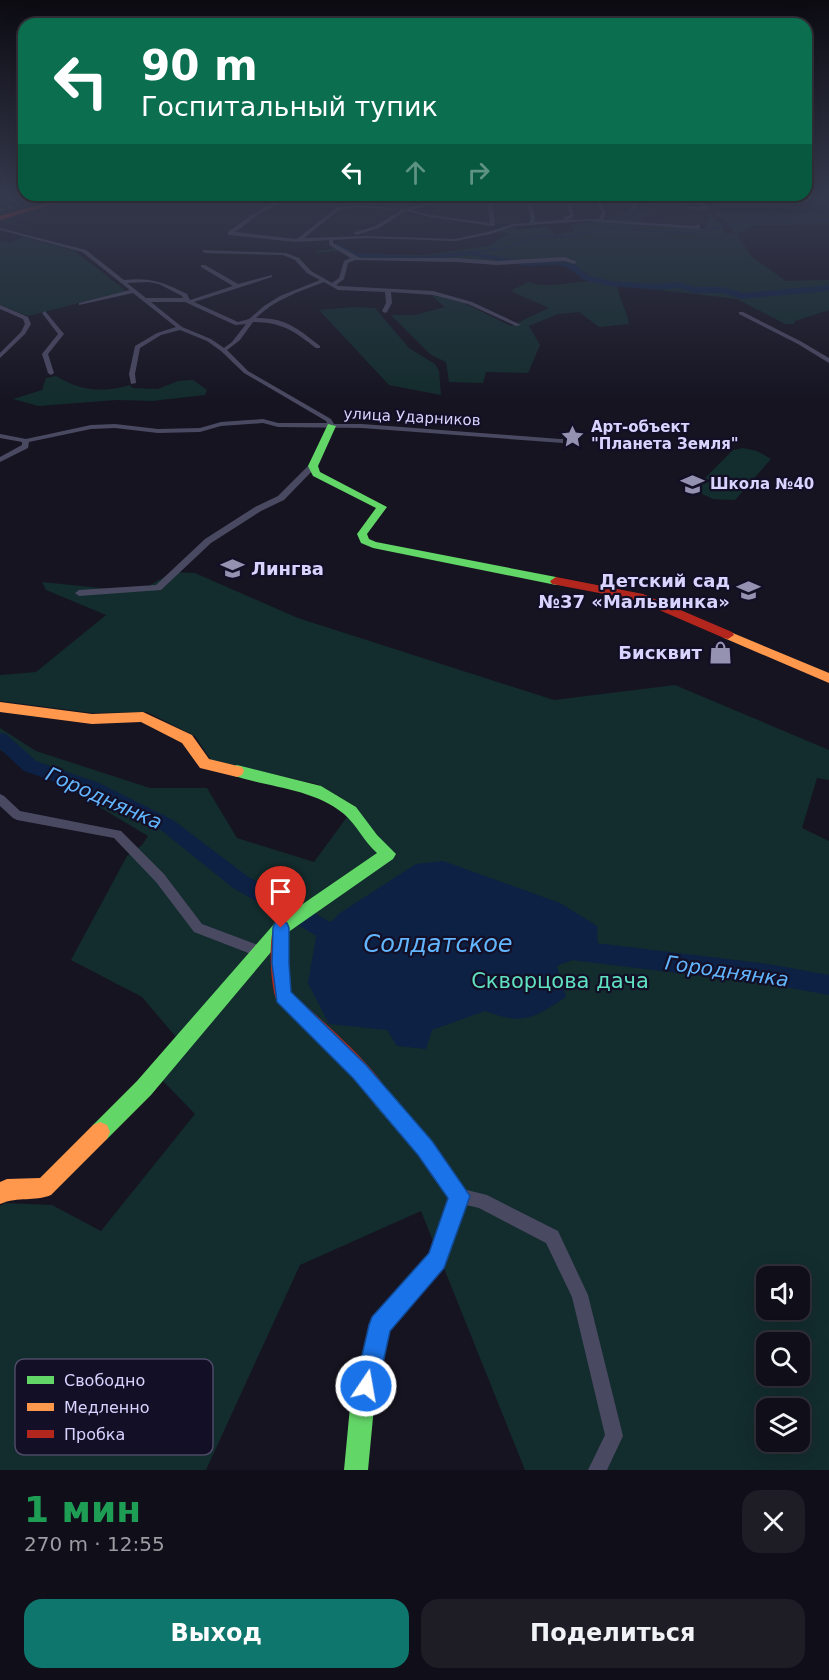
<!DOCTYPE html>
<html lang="ru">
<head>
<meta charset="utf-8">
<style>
	body { margin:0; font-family:"DejaVu Sans",sans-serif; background:#1e1d26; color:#f1f3f6; height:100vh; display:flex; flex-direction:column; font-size:22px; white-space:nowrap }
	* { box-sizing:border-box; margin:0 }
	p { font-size:20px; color:#9c9ca2 }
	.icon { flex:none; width:33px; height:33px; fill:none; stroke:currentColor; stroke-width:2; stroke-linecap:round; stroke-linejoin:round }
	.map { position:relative; height:1470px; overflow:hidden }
	.side { display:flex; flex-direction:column; background:#100f19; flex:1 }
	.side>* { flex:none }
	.guide { position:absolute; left:18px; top:18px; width:794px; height:183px; border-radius:18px; box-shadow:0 6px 24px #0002,0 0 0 2px #302f38; background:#0b6e4f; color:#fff; overflow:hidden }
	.fabs { position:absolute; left:756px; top:1266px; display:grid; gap:12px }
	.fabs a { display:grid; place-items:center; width:54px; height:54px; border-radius:12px; background:#100f19; box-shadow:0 6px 24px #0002,0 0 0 2px #302f38; font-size:30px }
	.pin { position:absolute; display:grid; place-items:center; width:51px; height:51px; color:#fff; margin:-62px -26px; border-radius:50% 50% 50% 0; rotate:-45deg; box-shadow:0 0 6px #0007 }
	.pin .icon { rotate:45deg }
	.me { position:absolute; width:66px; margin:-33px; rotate:12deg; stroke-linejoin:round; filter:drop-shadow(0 0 4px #0008) }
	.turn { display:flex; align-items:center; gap:21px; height:126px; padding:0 24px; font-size:27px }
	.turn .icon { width:78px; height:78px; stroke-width:2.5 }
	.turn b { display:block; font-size:42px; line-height:51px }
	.lanes { display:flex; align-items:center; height:57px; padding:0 24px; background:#0003; justify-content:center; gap:30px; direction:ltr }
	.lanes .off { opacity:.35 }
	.round { display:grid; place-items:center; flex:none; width:63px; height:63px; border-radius:18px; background:#1e1d26 }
	.head { display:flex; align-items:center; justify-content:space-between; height:102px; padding:0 24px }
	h1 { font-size:36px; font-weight:600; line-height:45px; color:#1e9e55 }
	.cta { display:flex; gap:12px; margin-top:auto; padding:12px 24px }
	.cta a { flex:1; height:69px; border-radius:18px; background:#0f766e; color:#fff; font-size:24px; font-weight:600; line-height:69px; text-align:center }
	.cta a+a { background:#1e1d26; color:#f1f3f6 }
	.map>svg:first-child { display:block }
	.green { fill:#132c2d; fill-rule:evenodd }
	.water { fill:#0d2144 }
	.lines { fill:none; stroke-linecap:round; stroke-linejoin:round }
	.stream { stroke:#0d2144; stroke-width:1.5 }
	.river { fill:#0d2144; fill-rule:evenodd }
	.street { fill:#4a4962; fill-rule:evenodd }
	.fast { fill:#63d668; fill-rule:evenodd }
	.slow { fill:#ff974d; fill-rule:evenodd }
	.jam { fill:#b3261e; fill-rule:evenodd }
	.rail { stroke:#43596b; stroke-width:1.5; stroke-dasharray:4.5 4; stroke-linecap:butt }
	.route { fill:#1a73e8; stroke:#114b97; stroke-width:1.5 }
	.labels { text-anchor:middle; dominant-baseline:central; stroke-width:4.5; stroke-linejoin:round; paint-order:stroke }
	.far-street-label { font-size:15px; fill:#d9d4ff; stroke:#130f26 }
	.far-poi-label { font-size:15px; font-weight:bold; fill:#d9d4ff; stroke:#130f26; text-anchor:start }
	.poi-label { font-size:18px; font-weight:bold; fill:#d9d4ff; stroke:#130f26; text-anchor:end }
	.water-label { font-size:20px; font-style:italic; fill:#62b6ff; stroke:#130f26 }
	.near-park-label { font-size:21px; fill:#5fe0c0; stroke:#130f26 }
	.near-water-label { font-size:24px; font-style:italic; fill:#62b6ff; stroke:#130f26 }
	.key { fill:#130f26; stroke:#4e4a67; stroke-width:1.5 }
	.key-label { font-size:16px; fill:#d9d4ff }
</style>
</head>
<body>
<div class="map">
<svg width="829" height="1470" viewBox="0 0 829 1470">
	<rect width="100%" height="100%" fill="#161421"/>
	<path class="green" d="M 642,196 L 668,196 L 673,200 L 663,202 L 633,225 L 704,229 L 710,218 L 707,212 L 721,223 L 725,233 L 735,234 L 727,222 L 714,213 L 829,214 L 829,224 L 757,225 L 737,234 L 752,257 L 786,281 L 829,280 L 829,310 L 795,321 L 794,324 L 785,324 L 737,299 L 617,285 C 619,300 627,310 629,324 L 599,327 L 579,312 L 558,314 L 529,326 L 540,345 L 528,373 L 486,372 L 483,383 L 449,382 L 446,362 L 431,355 L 391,315 L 415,315 L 445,307 L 431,295 L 464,303 L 511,326 L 549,308 L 510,291 L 529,282 C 544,289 572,282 591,281 L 588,274 L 568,263 L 553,260 L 515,262 L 349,259 L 343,250 L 317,253 L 317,251 L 343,247 L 354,253 L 423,255 L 487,246 L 508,234 L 498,231 L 511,225 L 517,230 L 545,226 L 556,235 L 575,231 L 570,225 C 596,221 629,221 642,196 Z
		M 23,237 L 75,251 L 126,291 L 28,316 L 0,305 L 0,240 L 10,242 Z
		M 354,307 L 375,308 L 409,348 L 435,364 L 439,371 L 441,395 L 389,385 L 319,310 Z
		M 56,376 C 80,391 103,393 130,385 L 132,388 L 158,389 L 178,381 L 193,380 L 207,390 L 205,395 L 152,401 L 117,400 L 38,406 L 13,399 L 42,390 L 46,378 Z
		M 743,448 L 757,451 L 771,459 L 735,500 L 713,499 L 702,494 L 699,484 L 733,450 Z
		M 173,572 L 195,573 L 298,618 L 554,700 L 675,685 L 829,750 L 829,780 L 817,778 L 802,828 L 829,841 L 829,1470 L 525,1470 L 421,1211 L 300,1265 L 206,1470 L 0,1470 L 0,1206 L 5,1203 L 52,1205 L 101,1231 L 195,1114 L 162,1080 L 187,1050 L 142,997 L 71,960 L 127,856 L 142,845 L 148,836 L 17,758 L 0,750 L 0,728 L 36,751 L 150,788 L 207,788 L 237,838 L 314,862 L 355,806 L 317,784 L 211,760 L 195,736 L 147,712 L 93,713 L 0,701 L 0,675 L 36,672 L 106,615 L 46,590 L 42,582 L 138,592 ZM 766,1276 L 800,1276 L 800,1310 L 766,1310 ZM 766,1342 L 800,1342 L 800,1376 L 766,1376 ZM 766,1408 L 800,1408 L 800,1442 L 766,1442 Z"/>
	<path class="water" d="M 443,861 L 560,903 L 597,926 L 598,950 L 557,966 L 566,997 C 533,1018 525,1026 485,1011 L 432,1030 L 426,1049 L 397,1046 L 387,1030 L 329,1024 L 308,983 L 316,937 L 340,913 L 416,864 Z"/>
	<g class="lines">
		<path class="stream" d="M 608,229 L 613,223 L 666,198
			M 471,253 L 509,247 L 537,237 L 563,237 L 608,229 L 693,233 L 748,221 L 829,220"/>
		<path class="river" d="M 333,244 L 339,244 L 356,253 L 427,256 L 471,251 L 525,262 L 558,261 L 574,264 L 589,276 L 611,281 L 658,284 L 679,282 L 695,287 L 724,287 L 742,293 L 829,285 L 829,291 L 741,299 L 723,293 L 694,293 L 678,288 L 658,290 L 610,286 L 584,280 L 568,268 L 558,265 L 525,266 L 471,255 L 427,260 L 354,257 L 333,248 Z
			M 0,733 L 6,734 L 36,761 L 99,783 L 173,820 L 247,876 L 350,933 L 353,940 L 350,947 L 343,949 L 336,947 L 233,888 L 161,830 L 87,793 L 24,771 L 0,749 Z
			M 571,940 L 768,964 L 829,975 L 829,995 L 768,984 L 571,960 L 564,957 L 561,950 L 564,943 Z"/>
		<path class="street" d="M 256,196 L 261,196 L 276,202 L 344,196 L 278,204 L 261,213 L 235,232 L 297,239 L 336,208 L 357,205 L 405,209 L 456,196 L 461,196 L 411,210 L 430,215 L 490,223 L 487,196 L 491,196 L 529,200 L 568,200 L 570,201 L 574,216 L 568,220 L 599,219 L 602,213 L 593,196 L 597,196 L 606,213 L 603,220 L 696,226 L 698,224 L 700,225 L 700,228 L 698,229 L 587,221 L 514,226 L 491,234 L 455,241 L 367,238 L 333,240 L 333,243 L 360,258 L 457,258 L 497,261 L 565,257 L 577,262 L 574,264 L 565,261 L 497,265 L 457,262 L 355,260 L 348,263 L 344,279 L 336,285 L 339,286 L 433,291 L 472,302 L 521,325 L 516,326 L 468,304 L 433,295 L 391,292 L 392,303 L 387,312 L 385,313 L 382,311 L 386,303 L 385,292 L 338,290 L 324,282 C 300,291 274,300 256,318 C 286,318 297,328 320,346 L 320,348 L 316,348 C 294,331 282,322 253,322 L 240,340 L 227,350 L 248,371 L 331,419 L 334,424 L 362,424 L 560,439 L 563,439 L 563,443 L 362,428 L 278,427 L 263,423 L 221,426 L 200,432 L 158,433 L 115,428 L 91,429 L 29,442 L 28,448 L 0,462 L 0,457 L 22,445 L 22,442 L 0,438 L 0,434 L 26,439 L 91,425 L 115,424 L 158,429 L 200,428 L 221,422 L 263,419 L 278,423 L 327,423 L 326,421 L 244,373 L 221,351 L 207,341 L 180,330 L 161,335 L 140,348 L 135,374 L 136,383 L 131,384 L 129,374 L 135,346 L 157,333 L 176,327 L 133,293 L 79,305 L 79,303 L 130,290 L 82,252 L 0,230 L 0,228 L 86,250 L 124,280 C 150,277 164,282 187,294 L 190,300 L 233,286 L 201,267 L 201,265 L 205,265 L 238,284 L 272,275 L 272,277 L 194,302 L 238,322 L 249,319 L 264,306 L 280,296 L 320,280 L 307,273 L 295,260 L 283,255 L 204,253 L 202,250 L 286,253 L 299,258 L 311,271 L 332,283 L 339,278 L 344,261 L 351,258 L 329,245 L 329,240 L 297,242 L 228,235 L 228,232 L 251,215 L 272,203 ZM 492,198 L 527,202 L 531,219 L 529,223 L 513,224 L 488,232 L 455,239 L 367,236 L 304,238 L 339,210 L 357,207 L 401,210 L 375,226 L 354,233 L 356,235 L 379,228 L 406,211 L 430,217 L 493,226 L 495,225 ZM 532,202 L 566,202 L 570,215 L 564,217 L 564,220 L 534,222 L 535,219 ZM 148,282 L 159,284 L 182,296 L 183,298 L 146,298 L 127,283 ZM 151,302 L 185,302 L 235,325 L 246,324 L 232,342 L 224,348 L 211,339 L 182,327 Z
			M 635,196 L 639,196 L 640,200 L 634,210 L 630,210 L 636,200 Z
			M 694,196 L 698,196 L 709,209 L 670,208 L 703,207 Z
			M 768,196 L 829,196 L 829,197 L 770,197 Z
			M 0,305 L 28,317 L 31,324 L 25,334 L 0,358 L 0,353 L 21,332 L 25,324 L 23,319 L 0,309 Z
			M 45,311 L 64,334 L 48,354 L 54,373 L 51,375 L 48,373 L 42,354 L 58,334 L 42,313 Z
			M 739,312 L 743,312 L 802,342 L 829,358 L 829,363 L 798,344 L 739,314 Z
			M 310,464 L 317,466 L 284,500 L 261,511 L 211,543 L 161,590 L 79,596 L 75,593 L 79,590 L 156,585 L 205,539 L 255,507 L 278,496 Z
			M 0,794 L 4,796 L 20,811 L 121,831 L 164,874 L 202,924 L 266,948 L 267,952 L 266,956 L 261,958 L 194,932 L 156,882 L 114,838 L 17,820 L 13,818 L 0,806 Z
			M 459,1188 L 487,1195 L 558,1231 L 588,1295 L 623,1436 L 607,1470 L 588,1470 L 605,1435 L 572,1297 L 546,1243 L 479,1208 L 453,1202 L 451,1196 L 453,1190 Z"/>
		<path class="fast" d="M 328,424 L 336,426 L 318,466 L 320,472 L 387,507 L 367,534 L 369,539 L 376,542 L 556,577 L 562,581 L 560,584 L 556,585 L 373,548 L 361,543 L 357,534 L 376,508 L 313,476 L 308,466 Z
			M 237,765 L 321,786 L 356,807 L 377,835 L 396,854 L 393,859 L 287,933 L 151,1095 L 107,1139 L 100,1142 L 93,1139 L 90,1132 L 93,1125 L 137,1081 L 275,923 L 377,853 C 364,842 357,825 344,814 C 312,788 270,788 232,775 L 230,771 L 232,767 Z
			M 382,1089 L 389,1091 L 432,1141 L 469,1196 L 444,1267 L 390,1330 L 374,1407 L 368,1470 L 344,1470 L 350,1407 L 369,1325 L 372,1317 L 429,1253 L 448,1198 L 418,1155 L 375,1105 L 373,1098 L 375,1091 Z"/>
		<path class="slow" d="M 728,631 L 829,673 L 829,683 L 724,638 L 722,635 L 724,632 Z
			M 0,702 L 92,714 L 143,712 L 192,735 L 209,759 L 242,767 L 244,771 L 242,775 L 237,777 L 200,768 L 182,743 L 141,722 L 92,724 L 0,712 Z
			M 100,1122 L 107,1125 L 110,1132 L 107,1139 L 51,1195 C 34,1202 19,1196 0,1204 L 0,1182 L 7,1179 L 40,1178 L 93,1125 Z"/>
		<path class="jam" d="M 72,196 L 79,196 L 0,220 L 0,216 Z
			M 556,577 L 643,594 L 732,632 L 734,635 L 728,639 L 724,638 L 636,600 L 552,584 L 550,581 Z
			M 281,920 L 287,923 L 289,928 L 288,963 L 291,992 C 317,1017 379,1068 391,1098 L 389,1105 L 382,1107 L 375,1105 L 353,1078 L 277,1002 C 270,986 268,938 275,923 Z"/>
		<path class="rail" d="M 0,210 L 49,196"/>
	</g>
	<linearGradient id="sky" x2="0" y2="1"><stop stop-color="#0c0b12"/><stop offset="0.49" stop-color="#363a4e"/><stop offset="1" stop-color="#363a4e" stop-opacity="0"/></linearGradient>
	<rect width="829" height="401" fill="url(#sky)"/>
	<path class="route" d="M 281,921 L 287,923 L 289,928 L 289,963 L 291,992 L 366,1065 L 432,1141 L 470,1196 L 444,1268 L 390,1331 L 378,1386 L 375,1395 L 366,1398 L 358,1395 L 355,1386 L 369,1325 L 372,1317 L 429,1253 L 448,1198 L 418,1155 L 353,1078 L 277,1002 L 272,963 L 273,928 L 275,923 Z"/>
	<defs>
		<symbol id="sight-bare" viewBox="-9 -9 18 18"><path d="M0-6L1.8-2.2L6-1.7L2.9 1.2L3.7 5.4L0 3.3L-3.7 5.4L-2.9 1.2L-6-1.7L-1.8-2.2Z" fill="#9591b1" stroke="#130f26" stroke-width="2.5" paint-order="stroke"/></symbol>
		<symbol id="school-bare" viewBox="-9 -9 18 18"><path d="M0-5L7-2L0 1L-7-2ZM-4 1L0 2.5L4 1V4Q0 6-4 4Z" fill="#9591b1" stroke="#130f26" stroke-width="2.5" paint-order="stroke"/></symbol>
		<symbol id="shop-bare" viewBox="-9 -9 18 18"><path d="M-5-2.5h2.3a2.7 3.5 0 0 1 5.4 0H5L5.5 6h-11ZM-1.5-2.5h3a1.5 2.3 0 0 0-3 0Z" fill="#9591b1" stroke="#130f26" stroke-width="2.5" paint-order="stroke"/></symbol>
	</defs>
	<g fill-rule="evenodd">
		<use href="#sight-bare" x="556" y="420" width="33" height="33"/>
		<use href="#school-bare" x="676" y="468" width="33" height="33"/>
		<use href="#school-bare" x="216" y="552" width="33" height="33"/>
		<use href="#school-bare" x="732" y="574" width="33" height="33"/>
		<use href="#shop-bare" x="704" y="636" width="33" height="33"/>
	</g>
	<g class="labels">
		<g class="far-street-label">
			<text transform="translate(412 417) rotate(3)">улица Ударников</text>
		</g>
		<g class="far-poi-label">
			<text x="591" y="427">Арт-объект<tspan x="591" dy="17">"Планета Земля"</tspan></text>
			<text x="710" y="484">Школа №40</text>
		</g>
		<g class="poi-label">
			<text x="251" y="568" text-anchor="start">Лингва</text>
			<text x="730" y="580">Детский сад<tspan x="730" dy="21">№37 «Мальвинка»</tspan></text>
			<text x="702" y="652">Бисквит</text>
		</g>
		<g class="water-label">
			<text transform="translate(104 798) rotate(24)">Городнянка</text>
			<text transform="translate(727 971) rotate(8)">Городнянка</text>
		</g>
		<g class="near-park-label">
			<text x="560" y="981">Скворцова дача</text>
		</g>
		<g class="near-water-label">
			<text x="438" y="944">Солдатское</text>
		</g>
	</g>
	<rect x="15" y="1359" width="198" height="96" rx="9" class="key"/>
	<rect x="27" y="1376" width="27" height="8" fill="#63d668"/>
	<rect x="27" y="1403" width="27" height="8" fill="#ff974d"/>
	<rect x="27" y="1430" width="27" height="8" fill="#b3261e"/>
	<g class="key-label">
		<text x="64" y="1386">Свободно</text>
		<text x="64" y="1413">Медленно</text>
		<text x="64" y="1440">Пробка</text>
	</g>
</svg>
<div class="fabs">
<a><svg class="icon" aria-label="sound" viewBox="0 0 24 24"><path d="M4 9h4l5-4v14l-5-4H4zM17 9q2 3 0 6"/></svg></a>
<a><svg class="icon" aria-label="search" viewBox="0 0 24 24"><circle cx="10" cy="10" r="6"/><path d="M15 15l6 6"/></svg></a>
<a><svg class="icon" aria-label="layers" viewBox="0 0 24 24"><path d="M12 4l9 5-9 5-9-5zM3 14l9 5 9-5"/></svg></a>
</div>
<div class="pin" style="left:281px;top:928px;background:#d93025"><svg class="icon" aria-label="arrive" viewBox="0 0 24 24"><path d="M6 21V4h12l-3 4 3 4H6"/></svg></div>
<svg class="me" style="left:366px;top:1386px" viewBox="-20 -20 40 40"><circle r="17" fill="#1a73e8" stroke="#fff" stroke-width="3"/><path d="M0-11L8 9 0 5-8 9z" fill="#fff"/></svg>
<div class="guide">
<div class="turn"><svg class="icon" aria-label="left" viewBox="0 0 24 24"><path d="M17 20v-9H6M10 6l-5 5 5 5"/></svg><div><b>90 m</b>Госпитальный тупик</div></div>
<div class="lanes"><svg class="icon" aria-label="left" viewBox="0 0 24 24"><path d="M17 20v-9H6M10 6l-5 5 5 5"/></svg><svg class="icon off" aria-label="ahead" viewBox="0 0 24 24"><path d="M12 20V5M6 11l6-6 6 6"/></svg><svg class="icon off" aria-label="right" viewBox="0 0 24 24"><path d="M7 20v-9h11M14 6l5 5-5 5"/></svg></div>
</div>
</div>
<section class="side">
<div class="head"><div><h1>1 мин</h1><p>270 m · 12:55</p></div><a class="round"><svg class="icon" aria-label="close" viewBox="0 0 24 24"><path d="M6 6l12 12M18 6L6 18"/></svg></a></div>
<div class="cta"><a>Выход</a><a>Поделиться</a></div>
</section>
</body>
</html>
